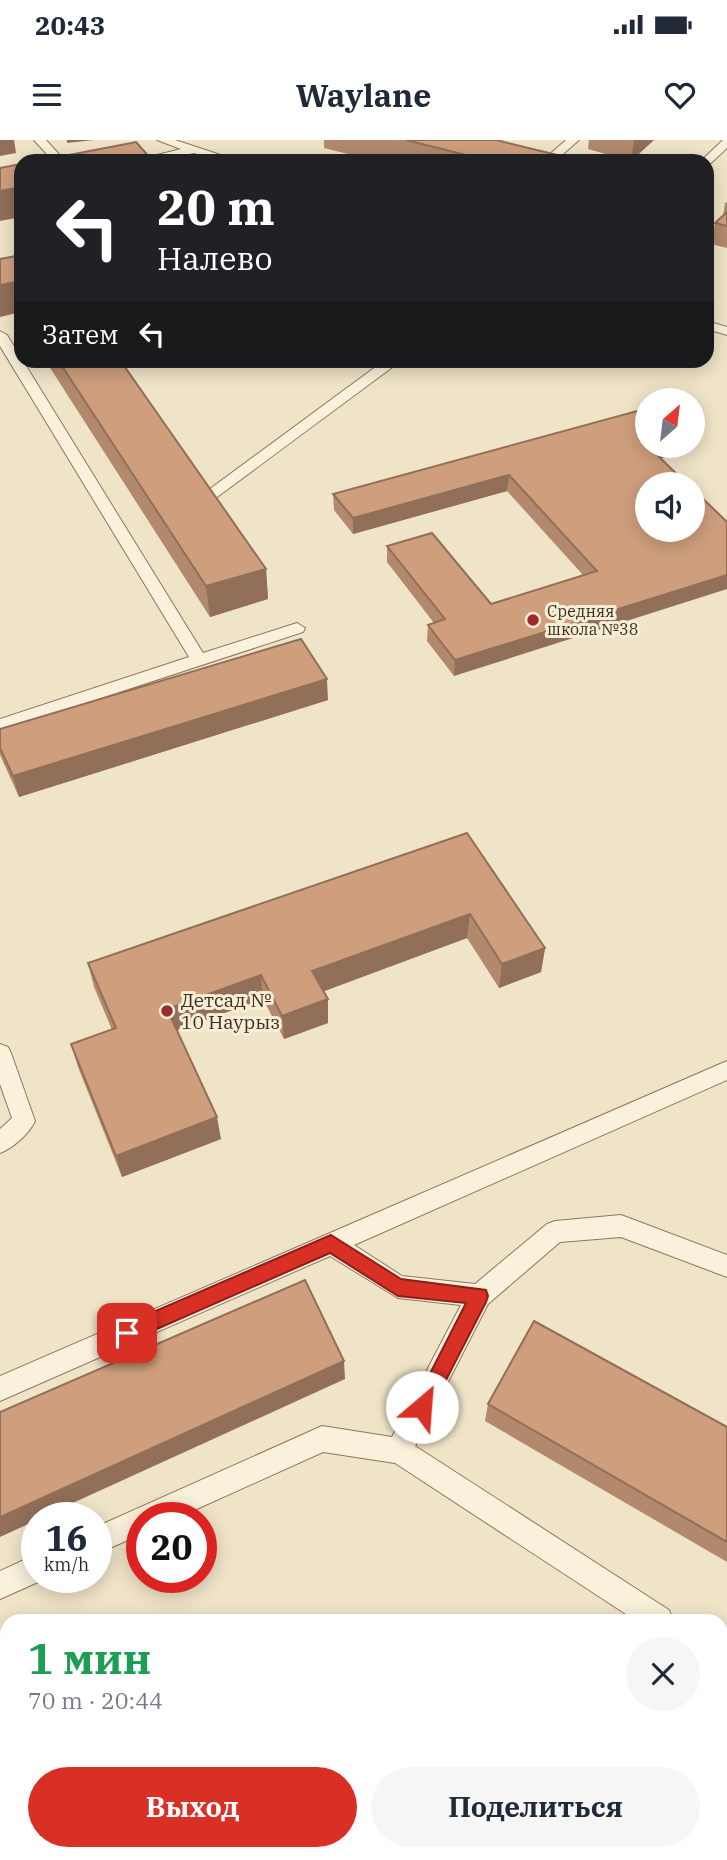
<!DOCTYPE html>
<html lang="ru">
<head>
<meta charset="utf-8">
<style>
	body { margin:0; font-family:"IBM Plex Serif",serif; background:#f6f6f7; color:#1f2937; height:100vh; display:flex; flex-direction:column; font-size:26px; white-space:nowrap }
	* { box-sizing:border-box; margin:0 }
	p { font-size:23px; color:#747a83 }
	.icon { flex:none; width:38px; height:38px; fill:none; stroke:currentColor; stroke-width:2; stroke-linecap:round; stroke-linejoin:round }
	.map { position:relative; flex:1; overflow:hidden }
	.drawer { position:absolute; left:0px; top:1474px; width:728px; height:247px; display:flex; flex-direction:column; background:#fff; border-radius:21px 21px 0 0; box-shadow:0 4px 18px #0003 }
	.drawer>* { flex:none }
	.hud { position:absolute; left:14px; top:14px; width:700px; height:214px; border-radius:21px; box-shadow:0 4px 18px #0003; background:#202124; color:#fff; overflow:hidden }
	.needle { width:46px; rotate:28deg }
	.controls { position:absolute; left:635px; top:248px; display:grid; gap:14px }
	.controls a { display:grid; place-items:center; width:70px; height:70px; border-radius:50%; background:#fff; box-shadow:0 4px 18px #0003; font-size:35px }
	.speed { position:absolute; left:21px; top:1362px; display:flex; gap:14px; font-size:35px; font-weight:700; text-align:center }
	.speed>* { display:grid; place-content:center; width:91px; height:91px; border-radius:50%; background:#fff; box-shadow:0 4px 18px #0003; line-height:1 }
	.speed small { font-size:18px; font-weight:400 }
	.speed .limit { border:10px solid #d22; background:#fff; color:#111 }
	.pin { position:absolute; display:grid; place-items:center; width:60px; height:60px; color:#fff; margin:-30px; border-radius:14px; box-shadow:0 4px 10px #0006 }
	.me { position:absolute; width:77px; margin:-38px; rotate:27deg; stroke-linejoin:round; filter:drop-shadow(0 0 5px #0008) }
	.turn { display:flex; align-items:center; gap:24px; height:147px; padding:0 28px; font-size:32px }
	.turn .icon { width:91px; height:91px; stroke-width:2.5 }
	.turn b { display:block; font-size:49px; line-height:60px }
	.then { display:flex; align-items:center; height:66px; padding:0 28px; background:#0003; gap:14px; font-size:26px }
	.round { display:grid; place-items:center; flex:none; width:74px; height:74px; border-radius:37px; background:#f6f6f7 }
	.overview { display:flex; align-items:center; justify-content:space-between; height:119px; padding:0 28px }
	h1 { font-size:42px; font-weight:800; line-height:52px; color:#1e9e55 }
	.action { display:flex; gap:14px; margin-top:auto; padding:14px 28px }
	.action a { flex:1; height:80px; border-radius:42px; background:#d93025; color:#fff; font-size:28px; font-weight:800; line-height:80px; text-align:center }
	.action a+a { background:#f6f6f7; color:#1f2937 }
	.status { display:flex; justify-content:space-between; align-items:center; height:49px; padding:0 35px; background:#fff; direction:ltr }
	.status svg { height:19px; fill:currentColor }
	header { display:flex; justify-content:space-between; align-items:center; height:91px; padding:0 28px; background:#fff; font-size:32px; font-weight:800 }
	.map>svg:first-child { display:block }
	.lines { fill:none; stroke-linecap:round; stroke-linejoin:round }
	.lane-casing { stroke:#8d765c; stroke-width:2 }
	.lane { fill:#faf1dc; fill-rule:evenodd }
	.wall { fill:#b2896c }
	.shaded-wall { fill:#916f58 }
	.building { fill:#cf9f7d; stroke:#916f58; stroke-width:2 }
	.route { fill:#d93025; stroke:#8d1f18; stroke-width:2 }
	.poi-dot { fill:#9e2a2b; stroke:#f7eed8; stroke-width:2.5 }
	.labels { text-anchor:middle; dominant-baseline:central; stroke-width:6; stroke-linejoin:round; paint-order:stroke }
	.far-poi-label { font-size:16px; fill:#3d2e20; stroke:#f7eed8; text-anchor:start }
	.poi-label { font-size:19px; fill:#3d2e20; stroke:#f7eed8; text-anchor:start }
</style>
</head>
<body>
<div class="status"><b>20:43</b><svg viewBox="0 0 49 12"><path d="M0 12V9h3v3zM5 12V6h3v6zM10 12V3h3v9zM15 12V0h3v12zM26 1h20v11H26zM47 4h2v5h-2z"/></svg></div>
<header><svg class="icon" aria-label="menu" viewBox="0 0 24 24"><path d="M4 6h16M4 12h16M4 18h16"/></svg>Waylane<svg class="icon" aria-label="heart" viewBox="0 0 24 24"><path d="M12 20l-8-8c-3-5 5-10 8-4 3-6 11-1 8 4z"/></svg></header>
<div class="map">
<svg width="727" height="1720" viewBox="0 0 727 1720">
	<rect width="100%" height="100%" fill="#f0e4c8"/>
	<g class="lines">
		<defs>
			<path id="lane" d="M 34,0 L 46,0 L 65,21 L 53,21 Z
				M 157,0 L 175,0 L 239,21 L 221,21 L 194,13 L 156,21 L 133,21 L 181,9 Z
				M 566,0 L 579,0 L 555,21 L 542,21 Z
				M 723,0 L 727,0 L 727,8 L 711,23 L 701,21 Z
				M 707,181 L 727,187 L 727,195 L 707,189 Z
				M 0,191 L 7,195 L 203,513 L 297,483 L 305,488 L 303,492 L 0,591 L 0,579 L 189,517 L 0,206 Z
				M 385,220 L 402,220 L 213,360 L 203,360 L 200,357 L 203,354 Z
				M 0,904 L 8,907 L 11,913 L 35,981 C 29,994 13,1008 0,1013 L 0,989 L 12,978 L 0,944 Z
				M 727,921 L 727,940 L 354,1105 L 402,1136 L 475,1144 L 547,1084 L 555,1081 L 621,1075 L 727,1115 L 727,1137 L 621,1097 L 560,1102 L 488,1164 L 415,1306 L 669,1470 L 673,1480 L 635,1480 L 395,1323 L 323,1312 L 179,1377 L 142,1377 L 142,1394 L 96,1414 L 96,1387 L 322,1286 L 392,1297 L 461,1165 L 398,1158 L 330,1116 L 0,1261 L 0,1236 Z
				M 37,1414 L 37,1437 L 47,1438 L 0,1459 L 0,1431 Z
				M 721,1504 L 727,1506 L 727,1535 L 721,1533 Z
				M 485,1713 L 520,1713 L 517,1720 L 483,1720 Z"/>
		</defs>
		<use href="#lane" class="lane-casing"/>
		<use href="#lane" class="lane"/>
	</g>
	<path class="wall" d="M 324,0 L 496,0 L 582,21 L 376,21 L 324,8 Z
		M 589,0 L 654,0 L 631,21 L 588,9 Z
		M 727,62 L 727,108 L 711,104 L 715,83 L 723,76 L 725,63 Z
		M 45,220 L 120,220 L 266,429 L 268,459 L 210,477 Z
		M 666,317 L 661,318 L 727,382 L 454,536 L 427,501 L 428,485 L 434,483 L 387,422 L 387,406 L 491,464 L 583,435 L 507,351 L 353,394 L 334,370 L 333,354 Z
		M 328,560 L 19,657 L 0,615 L 0,589 Z
		M 467,693 L 545,808 L 541,832 L 499,848 L 467,798 L 323,851 L 328,883 L 284,899 L 263,859 L 177,890 L 221,999 L 122,1037 L 78,927 L 71,904 L 112,890 L 94,847 L 88,823 Z
		M 488,1264 L 727,1287 L 727,1422 L 485,1281 Z"/>
	<path class="shaded-wall" d="M 0,0 L 14,0 L 16,13 L 0,16 Z
		M 67,0 L 94,0 L 67,3 Z
		M 634,0 L 654,0 L 631,21 Z
		M 21,47 L 21,77 L 0,81 L 0,51 Z
		M 21,141 L 21,172 L 0,177 L 0,145 Z
		M 651,306 L 668,306 L 666,317 L 646,323 L 649,307 Z
		M 509,335 L 507,351 L 353,394 L 353,378 Z
		M 266,429 L 268,459 L 210,477 L 206,446 Z
		M 727,435 L 727,449 L 454,536 L 455,520 Z
		M 327,539 L 328,560 L 19,657 L 13,636 Z
		M 470,774 L 467,798 L 314,855 L 312,831 Z
		M 545,808 L 541,832 L 499,848 L 502,824 Z
		M 261,835 L 263,859 L 172,892 L 167,869 Z
		M 328,859 L 328,883 L 284,899 L 282,876 Z
		M 217,977 L 221,999 L 122,1037 L 116,1016 Z
		M 344,1221 L 345,1239 L 42,1377 L 37,1377 L 37,1380 L 0,1397 L 0,1377 Z
		M 290,1713 L 301,1713 L 288,1720 L 278,1720 Z"/>
	<path class="building" d="M 406,0 L 496,0 L 582,21 L 490,21 Z
		M 136,2 L 152,20 L 38,21 Z
		M 21,24 L 21,47 L 0,51 L 0,28 Z
		M 727,72 L 727,86 L 715,83 Z
		M 21,115 L 21,141 L 0,145 L 0,119 Z
		M 58,220 L 120,220 L 266,429 L 206,446 Z
		M 637,271 L 648,281 L 648,306 L 651,306 L 649,307 L 688,345 L 648,345 L 648,390 L 693,390 L 693,349 L 727,382 L 727,435 L 455,520 L 428,485 L 445,479 L 387,406 L 432,393 L 491,464 L 597,431 L 509,335 L 353,378 L 333,354 Z
		M 301,499 L 327,539 L 13,636 L 0,608 L 0,589 Z
		M 467,693 L 545,808 L 502,824 L 470,774 L 312,831 L 328,859 L 282,876 L 261,835 L 167,869 L 217,977 L 116,1016 L 71,904 L 116,888 L 88,823 Z
		M 305,1140 L 344,1221 L 0,1377 L 0,1272 Z
		M 534,1181 L 727,1287 L 727,1402 L 488,1264 Z
		M 20,1713 L 290,1713 L 278,1720 L 8,1720 Z"/>
	<path class="route" d="M 331,1095 L 401,1139 L 486,1150 L 488,1156 L 486,1162 L 429,1273 L 422,1276 L 415,1273 L 413,1267 L 466,1163 L 398,1156 L 330,1113 L 134,1199 L 127,1202 L 121,1199 L 118,1193 L 121,1186 Z"/>
	<g class="poi-dot">
		<circle cx="533" cy="480" r="7"/>
		<circle cx="167" cy="871" r="7"/>
	</g>
	<g class="labels">
		<g class="far-poi-label">
			<text x="547" y="471">Средняя<tspan x="547" dy="18">школа №38</tspan></text>
		</g>
		<g class="poi-label">
			<text x="181" y="860">Детсад №<tspan x="181" dy="22">10 Наурыз</tspan></text>
		</g>
	</g>
</svg>
<div class="controls">
<a><svg class="needle" viewBox="-14 -14 28 28"><path d="M0-13l5 13h-10z" fill="#e53935"/><path d="M0 13l5-13h-10z" fill="#747a83"/></svg></a>
<a><svg class="icon" aria-label="sound" viewBox="0 0 24 24"><path d="M4 9h4l5-4v14l-5-4H4zM17 9q2 3 0 6"/></svg></a>
</div>
<div class="speed"><div>16<small>km/h</small></div><div class="limit">20</div></div>
<div class="pin" style="left:127px;top:1193px;background:#d93025"><svg class="icon" aria-label="arrive" viewBox="0 0 24 24"><path d="M6 21V4h12l-3 4 3 4H6"/></svg></div>
<svg class="me" style="left:422px;top:1267px" viewBox="-20 -20 40 40"><circle r="19" fill="#fff"/><path d="M0-13L10 11 0 6-10 11z" fill="#d93025"/></svg>
<div class="hud">
<div class="turn"><svg class="icon" aria-label="left" viewBox="0 0 24 24"><path d="M17 20v-9H6M10 6l-5 5 5 5"/></svg><div><b>20 m</b>Налево</div></div>
<div class="then">Затем<svg class="icon" aria-label="left" viewBox="0 0 24 24"><path d="M17 20v-9H6M10 6l-5 5 5 5"/></svg></div>
</div>
<section class="drawer">
<div class="overview"><div><h1>1 мин</h1><p>70 m · 20:44</p></div><a class="round"><svg class="icon" aria-label="close" viewBox="0 0 24 24"><path d="M6 6l12 12M18 6L6 18"/></svg></a></div>
<div class="action"><a>Выход</a><a>Поделиться</a></div>
</section>
</div>
</body>
</html>
